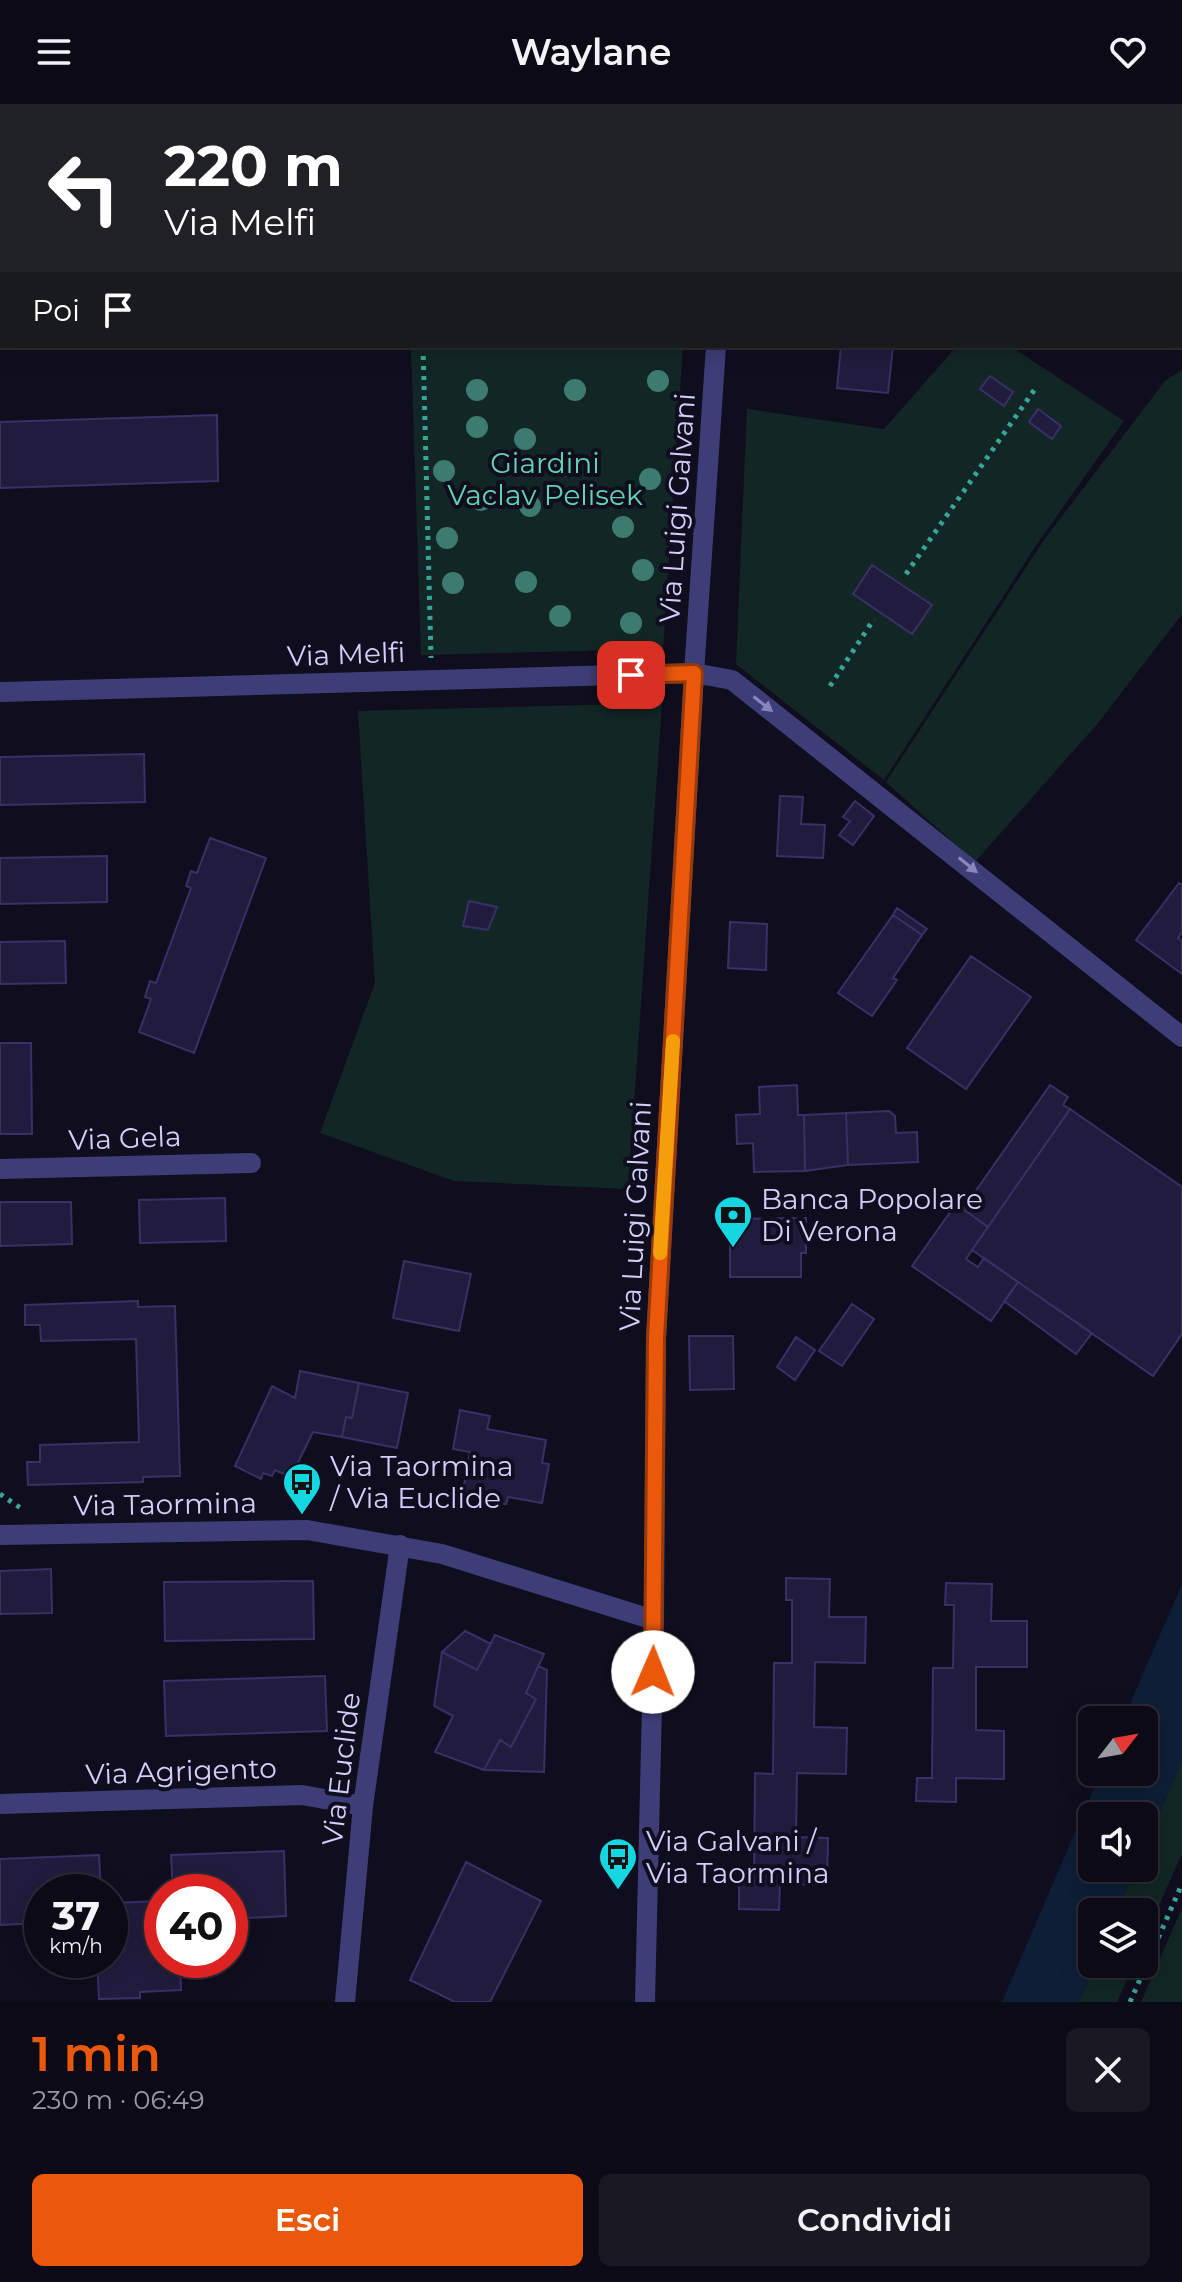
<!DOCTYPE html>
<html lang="it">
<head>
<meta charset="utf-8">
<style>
	body { margin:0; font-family:Montserrat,sans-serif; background:#1a1823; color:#f1f3f6; height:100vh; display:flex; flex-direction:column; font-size:30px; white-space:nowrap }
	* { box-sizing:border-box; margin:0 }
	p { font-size:26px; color:#9a9aa1 }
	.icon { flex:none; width:44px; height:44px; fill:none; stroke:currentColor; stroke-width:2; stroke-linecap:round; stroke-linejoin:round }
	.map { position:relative; height:1898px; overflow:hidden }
	.details { display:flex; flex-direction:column; background:#0c0a16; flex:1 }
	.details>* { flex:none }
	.hud { position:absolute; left:0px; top:0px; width:1182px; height:244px; box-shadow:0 4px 20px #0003,0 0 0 2px #2c2b35; background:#202124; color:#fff; overflow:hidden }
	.needle { width:52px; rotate:59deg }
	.buttons { position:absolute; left:1078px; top:1602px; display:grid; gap:16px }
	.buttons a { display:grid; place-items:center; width:80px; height:80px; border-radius:12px; background:#0c0a16; box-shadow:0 4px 20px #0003,0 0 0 2px #2c2b35; font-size:40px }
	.speed { position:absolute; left:24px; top:1770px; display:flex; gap:16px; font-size:40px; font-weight:700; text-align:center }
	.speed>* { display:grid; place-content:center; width:104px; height:104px; border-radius:50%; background:#0c0a16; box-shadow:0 4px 20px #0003,0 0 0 2px #2c2b35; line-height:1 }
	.speed small { font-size:20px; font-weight:400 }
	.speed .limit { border:12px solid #d22; background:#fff; color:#111 }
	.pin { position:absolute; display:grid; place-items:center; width:68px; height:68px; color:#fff; margin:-34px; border-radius:16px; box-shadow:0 4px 12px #0006 }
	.me { position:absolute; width:88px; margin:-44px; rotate:1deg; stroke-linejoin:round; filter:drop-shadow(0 0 6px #0008) }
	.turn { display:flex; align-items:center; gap:28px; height:168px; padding:0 32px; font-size:36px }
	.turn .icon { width:104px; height:104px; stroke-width:2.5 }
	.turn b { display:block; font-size:56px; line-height:68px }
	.then { display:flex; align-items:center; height:76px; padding:0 32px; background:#0003; gap:16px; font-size:30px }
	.round { display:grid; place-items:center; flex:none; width:84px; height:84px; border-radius:12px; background:#1a1823 }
	.headline { display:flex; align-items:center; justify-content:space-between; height:136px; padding:0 32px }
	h1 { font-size:48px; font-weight:600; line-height:60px; color:#ea580c }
	.primary-button { display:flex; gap:16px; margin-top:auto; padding:16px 32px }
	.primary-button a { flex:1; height:92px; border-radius:12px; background:#ea580c; color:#fff; font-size:32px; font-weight:600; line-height:92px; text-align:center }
	.primary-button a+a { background:#1a1823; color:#f1f3f6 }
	header { display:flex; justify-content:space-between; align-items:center; height:104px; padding:0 32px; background:#0c0a16; font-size:36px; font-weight:600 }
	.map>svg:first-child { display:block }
	.green { fill:#122725 }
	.water { fill:#0d1f37 }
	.building { fill:#211c3d; stroke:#383067; stroke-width:2 }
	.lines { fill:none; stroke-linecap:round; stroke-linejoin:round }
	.path { stroke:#38a599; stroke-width:5; stroke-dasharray:4 6; stroke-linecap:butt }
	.service { stroke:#3d3e78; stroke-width:14 }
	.minor { stroke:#3d3e78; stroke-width:20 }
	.tertiary { stroke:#3d3e78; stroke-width:20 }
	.tree { fill:#3d7a6f }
	.oneway { fill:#8886ba }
	.route-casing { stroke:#983908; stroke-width:20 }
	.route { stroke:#ea580c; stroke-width:14 }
	.slow { stroke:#f59e0b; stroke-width:14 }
	.labels { text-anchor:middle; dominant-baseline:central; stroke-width:8; stroke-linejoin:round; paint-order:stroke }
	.park-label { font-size:28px; fill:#62d3b1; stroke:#100e1e }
	.street-label { font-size:28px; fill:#d2cffb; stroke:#100e1e }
	.poi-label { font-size:28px; fill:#d2cffb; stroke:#100e1e; text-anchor:start }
</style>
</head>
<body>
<header><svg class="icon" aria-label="menu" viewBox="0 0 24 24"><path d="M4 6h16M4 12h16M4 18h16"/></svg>Waylane<svg class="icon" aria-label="heart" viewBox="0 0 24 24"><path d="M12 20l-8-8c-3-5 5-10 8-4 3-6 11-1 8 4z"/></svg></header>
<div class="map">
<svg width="1182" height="1898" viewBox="0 0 1182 1898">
	<rect width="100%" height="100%" fill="#100e1e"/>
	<path class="green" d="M 411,242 L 683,242 L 663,545 L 421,551 Z
		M 957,242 L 1010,242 L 1124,317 L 1039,437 L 884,676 L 736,560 L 747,305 L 884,325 Z
		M 1182,266 L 1182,510 L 1098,619 L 975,758 L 886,678 L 1044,436 L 1165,277 Z
		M 662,599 L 628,1085 L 454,1077 L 320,1029 L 375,879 L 358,607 Z
		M 1182,1656 L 1182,1749 L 1144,1836 L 1144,1808 L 1117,1808 L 1136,1764 L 1144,1764 L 1144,1745 Z
		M 1182,1804 L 1182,1898 L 1141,1898 Z
		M 1095,1860 L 1134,1860 L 1117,1898 L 1079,1898 Z"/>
	<path class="water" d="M 1182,1480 L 1182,1656 L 1144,1745 L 1144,1712 L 1092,1712 L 1092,1764 L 1136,1764 L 1117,1808 L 1092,1808 L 1092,1860 L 1095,1860 L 1079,1898 L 1002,1898 L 1101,1668 L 1144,1668 L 1144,1616 L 1123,1616 Z"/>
	<path class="building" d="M 613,0 L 694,0 L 613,2 Z
		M 841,242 L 893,242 L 888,289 L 837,284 Z
		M 990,272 L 1013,288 L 1004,302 L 980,285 Z
		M 1038,305 L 1061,322 L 1052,335 L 1029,318 Z
		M 217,311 L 218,377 L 0,384 L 0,318 Z
		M 872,461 L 932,501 L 912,530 L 853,490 Z
		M 144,650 L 145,698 L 0,701 L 0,653 Z
		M 780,692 L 803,693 L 801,720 L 825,721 L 823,754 L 777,752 Z
		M 855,697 L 874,712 L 853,741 L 839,731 L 850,717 L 843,713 Z
		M 210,734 L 266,754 L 194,949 L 139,928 L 151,895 L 145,893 L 150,877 L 156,879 L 191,784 L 186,782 L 191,767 L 197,769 Z
		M 107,752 L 107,798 L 0,800 L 0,754 Z
		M 1179,779 L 1182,781 L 1182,828 L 1178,834 L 1182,837 L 1182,870 L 1136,836 Z
		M 469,797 L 497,803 L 488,826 L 463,822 Z
		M 897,804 L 927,825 L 922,831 L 893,811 Z
		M 893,811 L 922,831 L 893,874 L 897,876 L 872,912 L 838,889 Z
		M 730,818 L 767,820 L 766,866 L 728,864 Z
		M 65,837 L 66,879 L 0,880 L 0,838 Z
		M 971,852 L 1031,893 L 966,985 L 907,944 Z
		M 0,939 L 31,939 L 32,1030 L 0,1030 Z
		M 797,981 L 798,1011 L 804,1011 L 805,1067 L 754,1068 L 753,1039 L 737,1040 L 736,1011 L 760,1010 L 759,983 Z
		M 1050,981 L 1068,993 L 1063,1001 L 1070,1005 L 988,1123 L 963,1105 Z
		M 1070,1005 L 1182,1083 L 1182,1230 L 1153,1272 L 972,1146 Z
		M 889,1007 L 895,1012 L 896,1029 L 917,1028 L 918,1058 L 848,1061 L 846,1009 Z
		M 846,1009 L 848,1061 L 805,1067 L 804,1011 Z
		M 225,1094 L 226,1137 L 140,1139 L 139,1096 Z
		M 0,1098 L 71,1098 L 72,1140 L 0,1142 Z
		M 956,1100 L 988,1123 L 966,1155 L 978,1163 L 984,1154 L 1018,1178 L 991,1217 L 912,1162 Z
		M 806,1114 L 806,1149 L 801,1149 L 801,1173 L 730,1173 L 730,1115 Z
		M 404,1157 L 471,1170 L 459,1227 L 393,1214 Z
		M 1018,1178 L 1092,1229 L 1076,1250 L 1004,1197 Z
		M 138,1197 L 138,1203 L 175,1202 L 180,1372 L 143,1373 L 143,1378 L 28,1381 L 27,1358 L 40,1358 L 40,1341 L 139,1338 L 136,1235 L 41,1237 L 40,1221 L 25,1221 L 25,1201 Z
		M 852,1200 L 874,1215 L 842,1262 L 819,1247 Z
		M 689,1232 L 733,1232 L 734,1285 L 690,1286 Z
		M 796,1233 L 815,1246 L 795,1276 L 777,1263 Z
		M 300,1267 L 359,1279 L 352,1314 L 346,1313 L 342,1333 L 313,1328 L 291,1373 L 275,1366 L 272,1372 L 263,1369 L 261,1375 L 235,1362 L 272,1282 L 295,1294 Z
		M 359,1279 L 408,1289 L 397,1344 L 342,1333 L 346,1313 L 352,1314 Z
		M 460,1306 L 490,1312 L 487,1325 L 546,1336 L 542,1359 L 549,1360 L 542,1399 L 508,1393 L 506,1400 L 462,1392 L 470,1348 L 453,1345 Z
		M 51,1465 L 52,1509 L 0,1510 L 0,1467 Z
		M 786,1474 L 830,1475 L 829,1513 L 866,1513 L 865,1559 L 815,1558 L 814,1623 L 847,1624 L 846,1670 L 797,1669 L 796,1733 L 828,1734 L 827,1781 L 780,1780 L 779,1806 L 739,1805 L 739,1780 L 754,1780 L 755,1669 L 773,1670 L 774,1559 L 792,1559 L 792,1496 L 786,1496 Z
		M 313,1477 L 314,1535 L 165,1537 L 164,1478 Z
		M 946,1479 L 992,1480 L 991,1517 L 1027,1517 L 1027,1563 L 976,1563 L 976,1626 L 1004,1627 L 1004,1675 L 956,1674 L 956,1698 L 916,1697 L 917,1674 L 932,1674 L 933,1564 L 953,1564 L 954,1501 L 945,1501 Z
		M 465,1527 L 491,1540 L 477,1566 L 442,1548 Z
		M 495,1531 L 544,1550 L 526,1589 L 536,1595 L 511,1643 L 500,1636 L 484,1666 L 435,1648 L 453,1612 L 434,1602 L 442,1548 L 477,1566 Z
		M 538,1562 L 547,1566 L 544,1668 L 484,1666 L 500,1636 L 511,1643 L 536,1595 L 526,1589 Z
		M 325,1572 L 327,1627 L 166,1632 L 164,1577 Z
		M 284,1747 L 286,1812 L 230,1815 L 230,1788 L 173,1788 L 171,1751 Z
		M 99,1751 L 101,1788 L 42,1788 L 42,1819 L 0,1821 L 0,1755 Z
		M 466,1758 L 541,1797 L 490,1898 L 455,1898 L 410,1876 Z
		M 162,1797 L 162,1856 L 180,1856 L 181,1886 L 140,1888 L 140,1894 L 99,1895 L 97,1856 L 110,1856 L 110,1799 Z"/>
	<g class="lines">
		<path class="path" d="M 417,0 L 417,2
			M 574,2 L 574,0
			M 423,242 L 431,554
			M 906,470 L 1037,282
			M 830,582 L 874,515
			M 0,1390 L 22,1405
			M 1130,1898 L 1182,1780"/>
		<path class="service" d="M 0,226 L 2,226"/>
		<path class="minor" d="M 0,588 L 694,569 L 732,576 L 1182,933
			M 0,1065 L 251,1059
			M 0,1431 L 307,1426 L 442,1450 L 654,1516
			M 0,1700 L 302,1691 L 363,1702
			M 345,1898 L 363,1702 L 400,1441"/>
		<path class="tertiary" d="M 732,2 L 732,0
			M 645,1898 L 654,1516 L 656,1234 L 694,569 L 716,242"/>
	</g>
	<g class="tree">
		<circle cx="658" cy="277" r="11"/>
		<circle cx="477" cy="286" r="11"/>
		<circle cx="575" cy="286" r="11"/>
		<circle cx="477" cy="323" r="11"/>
		<circle cx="525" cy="335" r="11"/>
		<circle cx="564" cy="362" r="11"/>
		<circle cx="444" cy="367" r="11"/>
		<circle cx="650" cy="375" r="11"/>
		<circle cx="481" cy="396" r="11"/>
		<circle cx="530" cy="402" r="11"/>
		<circle cx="623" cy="423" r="11"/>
		<circle cx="447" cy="434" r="11"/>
		<circle cx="643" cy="466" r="11"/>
		<circle cx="526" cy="478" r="11"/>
		<circle cx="453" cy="479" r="11"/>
		<circle cx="560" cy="512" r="11"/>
		<circle cx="631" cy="519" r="11"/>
	</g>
	<defs><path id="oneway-solid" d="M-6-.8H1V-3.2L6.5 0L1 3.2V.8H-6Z" transform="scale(2)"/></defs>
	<g class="oneway">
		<use href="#oneway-solid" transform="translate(763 600) rotate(38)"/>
		<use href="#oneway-solid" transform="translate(968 761) rotate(39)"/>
	</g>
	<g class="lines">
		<defs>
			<path id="route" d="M 631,571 L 694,569 L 656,1234 L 653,1568"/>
		</defs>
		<use href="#route" class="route-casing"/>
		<use href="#route" class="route"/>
		<path class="slow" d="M 660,1149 L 673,937"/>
	</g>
	<defs>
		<symbol id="bank-pin" viewBox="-11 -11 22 30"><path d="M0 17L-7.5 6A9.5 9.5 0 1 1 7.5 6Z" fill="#15d7e1" stroke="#100e1e"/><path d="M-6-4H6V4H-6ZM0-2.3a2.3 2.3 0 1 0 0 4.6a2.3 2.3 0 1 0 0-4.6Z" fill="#111"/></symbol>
		<symbol id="bus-pin" viewBox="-11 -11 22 30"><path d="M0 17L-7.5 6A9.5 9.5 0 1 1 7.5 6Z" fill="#15d7e1" stroke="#100e1e"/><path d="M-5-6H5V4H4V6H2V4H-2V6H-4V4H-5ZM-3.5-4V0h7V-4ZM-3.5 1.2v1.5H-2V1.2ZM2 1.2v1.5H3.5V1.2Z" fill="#111"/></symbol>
	</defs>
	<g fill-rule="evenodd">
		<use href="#bank-pin" x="711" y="1089" width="44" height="60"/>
		<use href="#bus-pin" x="280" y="1356" width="44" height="60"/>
		<use href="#bus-pin" x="596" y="1731" width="44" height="60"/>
	</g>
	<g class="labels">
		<g class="park-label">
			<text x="545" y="359">Giardini<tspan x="545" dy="32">Vaclav Pelisek</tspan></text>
		</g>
		<g class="street-label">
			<text transform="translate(677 404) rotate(-86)">Via Luigi Galvani</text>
			<text transform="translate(346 550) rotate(-2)">Via Melfi</text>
			<text transform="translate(125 1034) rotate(-2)">Via Gela</text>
			<text transform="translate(635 1112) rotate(-87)">Via Luigi Galvani</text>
			<text transform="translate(165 1400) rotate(-1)">Via Taormina</text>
			<text transform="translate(341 1665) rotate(-83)">Via Euclide</text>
			<text transform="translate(181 1667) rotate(-2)">Via Agrigento</text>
		</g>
		<g class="poi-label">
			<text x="761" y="1095">Banca Popolare<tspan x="761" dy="32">Di Verona</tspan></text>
			<text x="330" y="1362">Via Taormina<tspan x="330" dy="32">/ Via Euclide</tspan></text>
			<text x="646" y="1737">Via Galvani /<tspan x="646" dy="32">Via Taormina</tspan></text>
		</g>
	</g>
</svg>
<div class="buttons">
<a><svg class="needle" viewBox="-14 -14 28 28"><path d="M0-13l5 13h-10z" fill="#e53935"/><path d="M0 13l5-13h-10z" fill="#9a9aa1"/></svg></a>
<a><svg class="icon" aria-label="sound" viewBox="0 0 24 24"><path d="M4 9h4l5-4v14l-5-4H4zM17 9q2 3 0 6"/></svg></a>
<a><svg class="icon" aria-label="layers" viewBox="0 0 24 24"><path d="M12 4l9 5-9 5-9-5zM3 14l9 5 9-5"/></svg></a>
</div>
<div class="speed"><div>37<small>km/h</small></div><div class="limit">40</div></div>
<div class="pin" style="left:631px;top:571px;background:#d93025"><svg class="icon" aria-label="arrive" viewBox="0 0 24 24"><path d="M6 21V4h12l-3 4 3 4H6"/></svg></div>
<svg class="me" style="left:653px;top:1568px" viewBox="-20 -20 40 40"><circle r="19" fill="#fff"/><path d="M0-13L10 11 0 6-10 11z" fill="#ea580c"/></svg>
<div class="hud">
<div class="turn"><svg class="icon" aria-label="left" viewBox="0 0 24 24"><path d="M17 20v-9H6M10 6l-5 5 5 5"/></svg><div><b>220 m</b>Via Melfi</div></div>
<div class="then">Poi<svg class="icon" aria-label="arrive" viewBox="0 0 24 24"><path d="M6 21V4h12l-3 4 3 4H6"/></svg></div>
</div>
</div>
<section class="details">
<div class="headline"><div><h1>1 min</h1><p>230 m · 06:49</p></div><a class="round"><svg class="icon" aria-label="close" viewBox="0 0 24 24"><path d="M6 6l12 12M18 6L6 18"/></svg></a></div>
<div class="primary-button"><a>Esci</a><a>Condividi</a></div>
</section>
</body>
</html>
